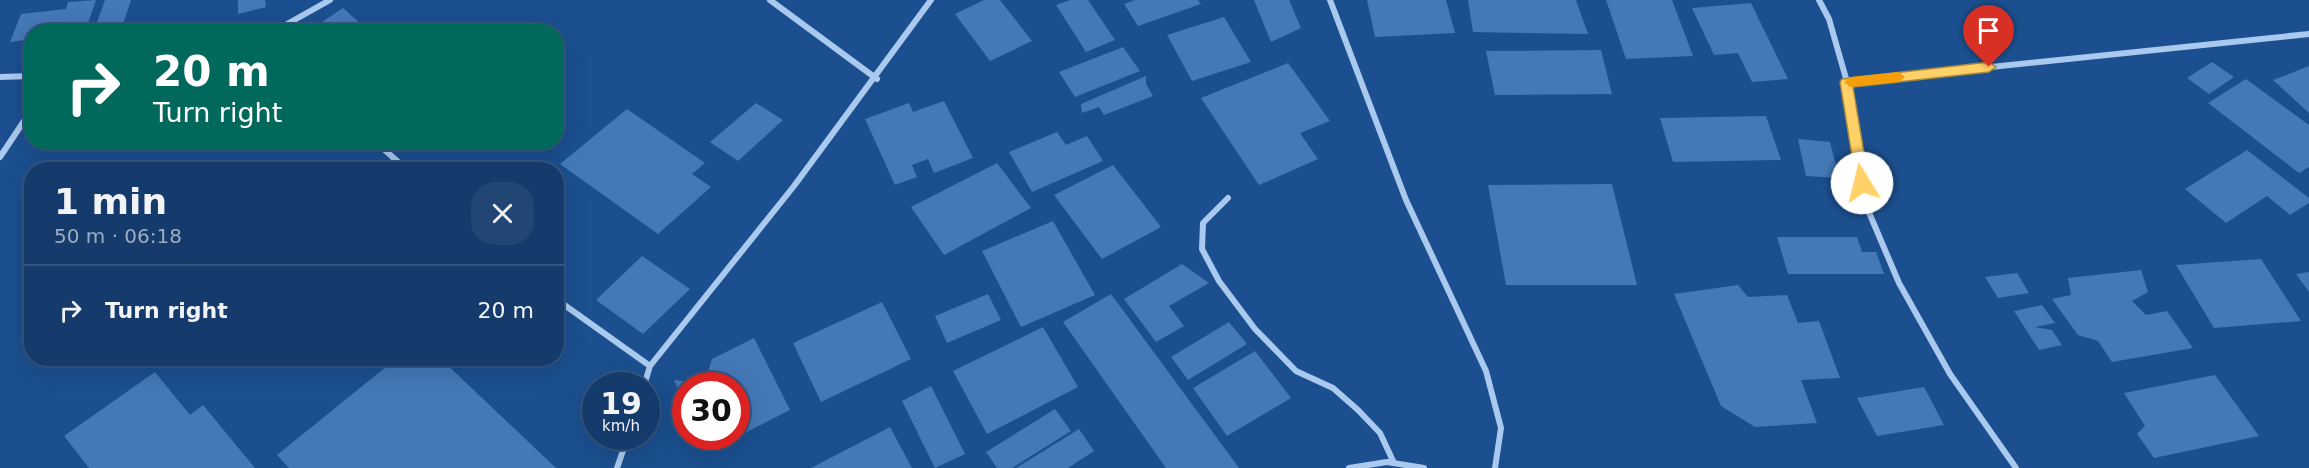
<!DOCTYPE html>
<html lang="en">
<head>
<meta charset="utf-8">
<style>
	body { margin:0; font-family:"DejaVu Sans",sans-serif; background:#214673; color:#f1f3f6; height:100vh; display:flex; flex-direction:column; font-size:22px; white-space:nowrap }
	* { box-sizing:border-box; margin:0 }
	p { font-size:20px; color:#9dadc1 }
	.icon { flex:none; width:33px; height:33px; fill:none; stroke:currentColor; stroke-width:2; stroke-linecap:round; stroke-linejoin:round }
	.map { position:relative; flex:1; overflow:hidden }
	.panel { position:absolute; left:24px; top:162px; width:540px; height:204px; display:flex; flex-direction:column; background:#143b6b; border-radius:24px; box-shadow:0 6px 24px #0002,0 0 0 2px #33557e }
	.panel>* { flex:none }
	.guide { position:absolute; left:24px; top:24px; width:540px; height:126px; border-radius:24px; box-shadow:0 6px 24px #0002,0 0 0 2px #33557e; background:#00695c; color:#fff; overflow:hidden }
	.speed { position:absolute; left:582px; top:372px; display:flex; gap:12px; font-size:30px; font-weight:700; text-align:center }
	.speed>* { display:grid; place-content:center; width:78px; height:78px; border-radius:50%; background:#143b6b; box-shadow:0 6px 24px #0002,0 0 0 2px #33557e; line-height:1 }
	.speed small { font-size:15px; font-weight:400 }
	.speed .limit { border:9px solid #d22; background:#fff; color:#111 }
	.pin { position:absolute; display:grid; place-items:center; width:51px; height:51px; color:#fff; margin:-62px -26px; border-radius:50% 50% 50% 0; rotate:-45deg; box-shadow:0 0 6px #0007 }
	.pin .icon { rotate:45deg }
	.me { position:absolute; width:66px; margin:-33px; rotate:351deg; stroke-linejoin:round; filter:drop-shadow(0 0 4px #0008) }
	.turn { display:flex; align-items:center; gap:21px; height:126px; padding:0 30px; font-size:27px }
	.turn .icon { width:78px; height:78px; stroke-width:2.5 }
	.turn b { display:block; font-size:42px; line-height:51px }
	.round { display:grid; place-items:center; flex:none; width:63px; height:63px; border-radius:24px; background:#214673 }
	.head { display:flex; align-items:center; justify-content:space-between; height:102px; padding:0 30px }
	h1 { font-size:36px; font-weight:800; line-height:45px }
	ul { padding:0; list-style:none }
	li { display:flex; align-items:center; gap:18px; height:90px; padding:0 30px; border-top:2px solid #33557e }
	li div { flex:1 }
	li b { display:block; font-size:22px }
	li em { font-style:normal }
	.map>svg:first-child { display:block }
	.building { fill:#4478b7 }
	.lines { fill:none; stroke-linecap:round; stroke-linejoin:round }
	.street { stroke:#a9c9ee; stroke-width:6 }
	.route { fill:#ffd166; stroke:#a68842; stroke-width:1.5 }
	.slow { fill:#f59e0b }
</style>
</head>
<body>
<div class="map">
<svg width="2309" height="468" viewBox="0 0 2309 468">
	<rect width="100%" height="100%" fill="#1b4f8f"/>
	<path class="building" d="M 96,0 L 85,32 L 32,32 L 32,39 L 10,42 L 21,14 L 66,9 L 68,2 Z
		M 105,0 L 131,0 L 122,27 L 94,31 Z
		M 238,0 L 265,0 L 266,7 L 238,14 Z
		M 984,0 L 1000,0 L 1032,41 L 990,61 L 955,14 Z
		M 1070,0 L 1088,0 L 1115,40 L 1086,52 L 1056,5 Z
		M 1135,0 L 1198,0 L 1201,4 L 1138,26 L 1124,4 Z
		M 1254,0 L 1289,0 L 1301,28 L 1271,42 Z
		M 1367,0 L 1446,0 L 1455,33 L 1375,37 Z
		M 1468,0 L 1576,0 L 1588,34 L 1473,32 Z
		M 1606,0 L 1672,0 L 1693,56 L 1626,59 Z
		M 1751,3 L 1788,79 L 1752,82 L 1738,53 L 1714,55 L 1692,8 Z
		M 343,8 L 362,25 L 352,32 L 307,32 Z
		M 1224,17 L 1251,62 L 1192,81 L 1167,35 Z
		M 150,22 L 148,32 L 135,32 L 137,24 Z
		M 197,24 L 196,32 L 164,32 L 164,30 Z
		M 1123,47 L 1140,71 L 1075,97 L 1059,72 Z
		M 1601,50 L 1612,94 L 1495,95 L 1486,51 Z
		M 2212,62 L 2234,77 L 2209,94 L 2187,78 Z
		M 1288,63 L 1330,121 L 1300,133 L 1318,159 L 1259,185 L 1201,98 Z
		M 2309,66 L 2309,113 L 2273,80 Z
		M 1146,76 L 1146,84 L 1153,96 L 1104,115 L 1099,107 L 1082,113 L 1081,104 Z
		M 2246,79 L 2309,125 L 2309,167 L 2299,173 L 2208,103 Z
		M 944,101 L 973,158 L 934,173 L 928,159 L 912,165 L 917,177 L 895,185 L 865,119 L 909,103 L 913,112 Z
		M 756,103 L 783,120 L 738,161 L 710,142 Z
		M 627,109 L 705,163 L 692,174 L 711,187 L 658,234 L 560,164 Z
		M 1766,116 L 1781,160 L 1673,162 L 1660,118 Z
		M 1057,132 L 1066,145 L 1087,136 L 1103,161 L 1032,192 L 1009,152 Z
		M 1798,139 L 1830,142 L 1839,178 L 1806,176 Z
		M 2247,150 L 2309,198 L 2309,203 L 2290,215 L 2267,196 L 2226,223 L 2185,189 Z
		M 997,163 L 1031,208 L 944,255 L 911,207 Z
		M 1113,165 L 1161,227 L 1102,259 L 1054,195 Z
		M 1612,184 L 1637,285 L 1506,285 L 1488,185 Z
		M 1053,221 L 1095,295 L 1021,327 L 982,251 Z
		M 1777,237 L 1857,237 L 1862,252 L 1876,252 L 1884,274 L 1788,274 Z
		M 642,256 L 690,289 L 643,334 L 596,300 Z
		M 2261,259 L 2301,321 L 2214,328 L 2176,265 Z
		M 1182,264 L 1209,283 L 1169,306 L 1184,326 L 1156,342 L 1124,299 Z
		M 2141,270 L 2148,292 L 2132,301 L 2146,315 L 2167,311 L 2193,348 L 2112,362 L 2098,341 L 2078,335 L 2052,299 L 2071,295 L 2068,278 Z
		M 2309,272 L 2309,292 L 2296,274 Z
		M 2017,273 L 2029,293 L 1998,298 L 1985,277 Z
		M 1738,285 L 1748,297 L 1787,295 L 1798,323 L 1819,321 L 1840,378 L 1801,380 L 1817,423 L 1755,427 L 1721,406 L 1674,294 Z
		M 988,294 L 1001,320 L 947,343 L 935,316 Z
		M 1111,294 L 1239,468 L 1166,468 L 1063,322 Z
		M 882,302 L 911,359 L 821,402 L 793,343 Z
		M 2042,305 L 2055,323 L 2035,327 L 2052,330 L 2062,345 L 2039,350 L 2014,311 Z
		M 1229,322 L 1247,344 L 1188,380 L 1171,357 Z
		M 1043,327 L 1078,387 L 987,434 L 953,371 Z
		M 754,338 L 790,410 L 739,436 L 736,432 L 736,386 L 686,386 L 686,406 L 674,380 L 704,384 L 712,359 Z
		M 1255,351 L 1291,398 L 1227,436 L 1193,388 Z
		M 397,358 L 440,358 L 556,468 L 289,468 L 277,455 Z
		M 155,372 L 190,415 L 203,405 L 255,468 L 89,468 L 64,436 Z
		M 2215,375 L 2259,436 L 2154,458 L 2137,434 L 2145,426 L 2124,393 Z
		M 931,386 L 965,454 L 935,468 L 902,401 Z
		M 1924,387 L 1944,425 L 1877,436 L 1857,398 Z
		M 1055,409 L 1071,431 L 1012,468 L 997,468 L 986,452 Z
		M 890,427 L 912,468 L 811,468 Z
		M 1079,429 L 1094,451 L 1068,468 L 1016,468 Z"/>
	<g class="lines">
		<path class="street" d="M 770,0 L 877,79
			M 1330,0 L 1406,200 L 1486,371 L 1501,428 L 1495,468
			M 1819,0 L 1829,19 L 1847,82 L 1865,203 L 1899,283 L 1950,374 L 2016,468
			M 273,32 L 330,0
			M 0,77 L 32,76
			M 1847,82 L 2309,34
			M 376,142 L 407,170
			M 0,157 L 32,109
			M 1228,198 L 1203,223 L 1202,249 L 1219,281 L 1255,329 L 1296,371 L 1333,388 L 1358,410 L 1380,433 L 1394,463
			M 556,299 L 650,366 L 644,386
			M 650,366 L 794,186 L 931,0
			M 617,468 L 628,436
			M 1349,468 L 1387,462 L 1424,468"/>
	</g>
	<path class="route" d="M 1989,62 L 1996,67 L 1989,72 L 1853,87 L 1869,183 L 1862,188 L 1857,187 L 1840,82 L 1842,79 Z"/>
	<path class="slow" d="M 1899,72 L 1905,77 L 1899,82 L 1850,87 L 1844,82 L 1850,77 Z"/>
</svg>
<div class="speed"><div>19<small>km/h</small></div><div class="limit">30</div></div>
<div class="pin" style="left:1989px;top:67px;background:#d93025"><svg class="icon" aria-label="arrive" viewBox="0 0 24 24"><path d="M6 21V4h12l-3 4 3 4H6"/></svg></div>
<svg class="me" style="left:1862px;top:183px" viewBox="-20 -20 40 40"><circle r="19" fill="#fff"/><path d="M0-13L10 11 0 6-10 11z" fill="#ffd166"/></svg>
<div class="guide">
<div class="turn"><svg class="icon" aria-label="right" viewBox="0 0 24 24"><path d="M7 20v-9h11M14 6l5 5-5 5"/></svg><div><b>20 m</b>Turn right</div></div>
</div>
<section class="panel">
<div class="head"><div><h1>1 min</h1><p>50 m · 06:18</p></div><a class="round"><svg class="icon" aria-label="close" viewBox="0 0 24 24"><path d="M6 6l12 12M18 6L6 18"/></svg></a></div>
<ul>
<li><svg class="icon" aria-label="right" viewBox="0 0 24 24"><path d="M7 20v-9h11M14 6l5 5-5 5"/></svg><div><b>Turn right</b></div><em>20 m</em></li>
</ul>
</section>
</div>
</body>
</html>
